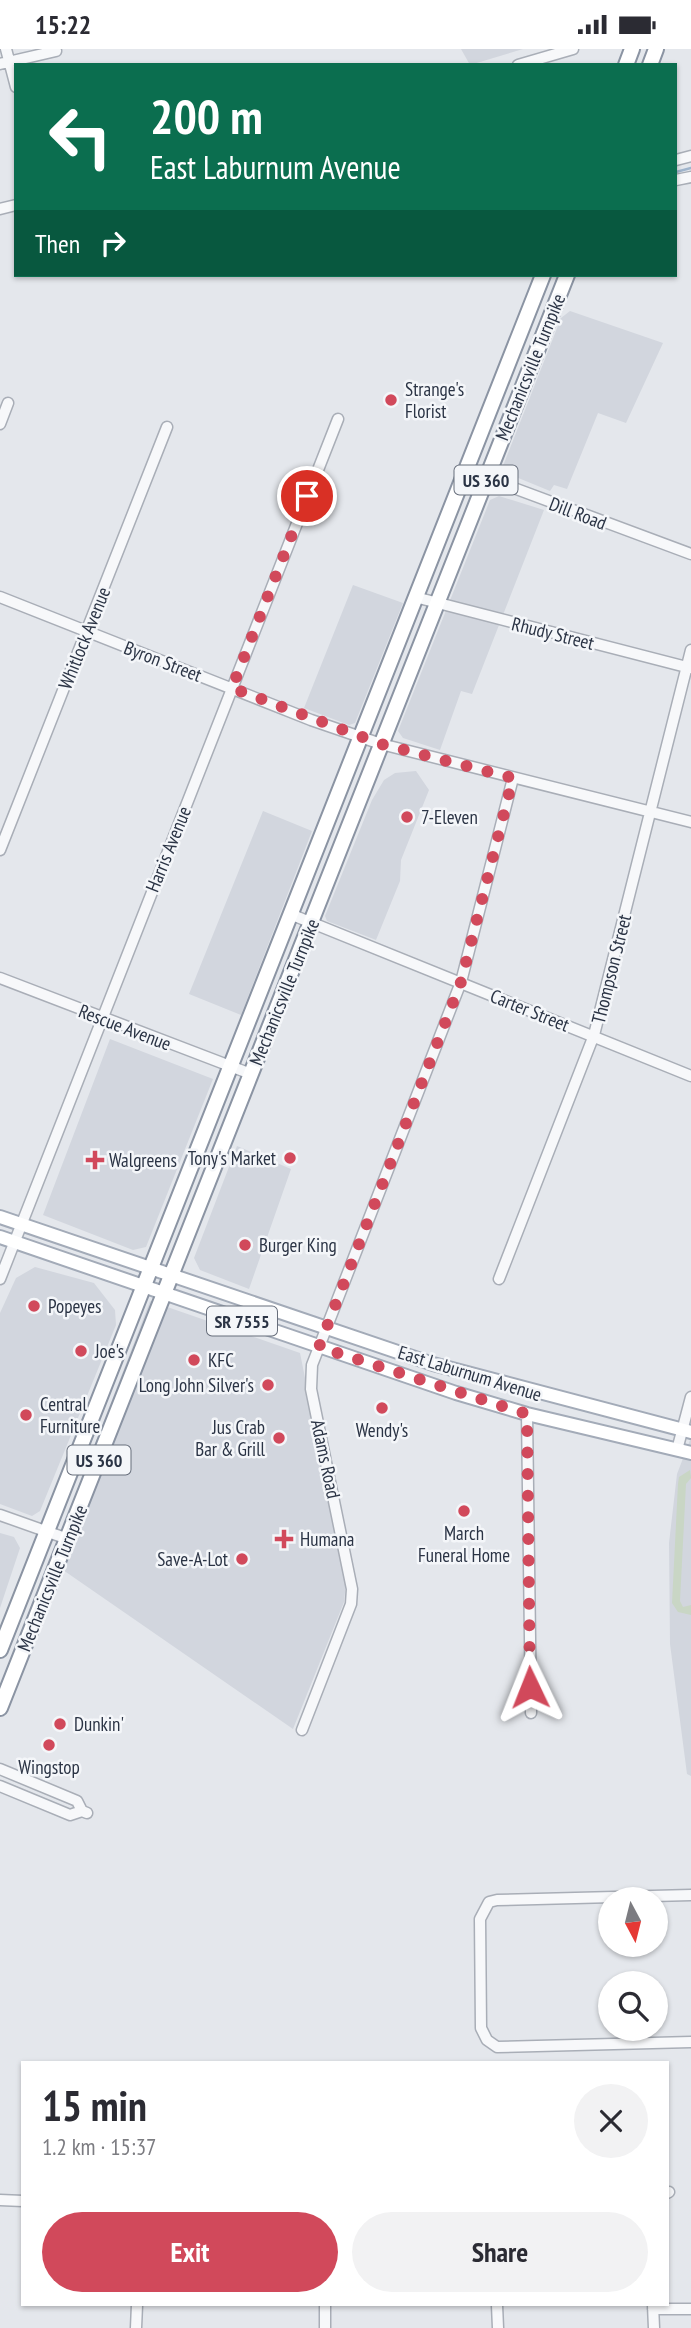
<!DOCTYPE html>
<html lang="en">
<head>
<meta charset="utf-8">
<style>
	body { margin:0; font-family:"PT Sans Narrow",sans-serif; background:#f2f2f3; color:#2b2b33; height:100vh; display:flex; flex-direction:column; font-size:26px; white-space:nowrap }
	* { box-sizing:border-box; margin:0 }
	p { font-size:23px; color:#7c7c81 }
	.icon { flex:none; width:38px; height:38px; fill:none; stroke:currentColor; stroke-width:2; stroke-linecap:round; stroke-linejoin:round }
	.map { position:relative; flex:1; overflow:hidden }
	.details { position:absolute; left:21px; top:2012px; width:648px; height:245px; display:flex; flex-direction:column; background:#fff; border-radius:0px; box-shadow:0 2px 5px #0004 }
	.details>* { flex:none }
	.hud { position:absolute; left:14px; top:14px; width:663px; height:214px; border-radius:0px; box-shadow:0 2px 5px #0004; background:#0b6e4f; color:#fff; overflow:hidden }
	.needle { width:46px; rotate:173deg }
	.buttons { position:absolute; left:598px; top:1838px; display:grid; gap:14px }
	.buttons a { display:grid; place-items:center; width:70px; height:70px; border-radius:50%; background:#fff; box-shadow:0 2px 5px #0004; font-size:35px }
	.pin { position:absolute; display:grid; place-items:center; width:60px; height:60px; color:#fff; margin:-30px; border:4px solid #fff; border-radius:50%; box-shadow:0 2px 7px #0007 }
	.me { position:absolute; width:77px; margin:-38px; rotate:358deg; stroke-linejoin:round; filter:drop-shadow(0 0 5px #0008) }
	.turn { display:flex; align-items:center; gap:24px; height:147px; padding:0 21px; font-size:32px }
	.turn .icon { width:91px; height:91px; stroke-width:2.5 }
	.turn b { display:block; font-size:49px; line-height:60px }
	.then { display:flex; align-items:center; height:66px; padding:0 21px; background:#0003; gap:14px; font-size:26px }
	.round { display:grid; place-items:center; flex:none; width:74px; height:74px; border-radius:37px; background:#f2f2f3 }
	.head { display:flex; align-items:center; justify-content:space-between; height:119px; padding:0 21px }
	h1 { font-size:42px; font-weight:700; line-height:52px }
	.cta { display:flex; gap:14px; margin-top:auto; padding:14px 21px }
	.cta a { flex:1; height:80px; border-radius:42px; background:#d1495b; color:#fff; font-size:28px; font-weight:700; line-height:80px; text-align:center }
	.cta a+a { background:#f2f2f3; color:#2b2b33 }
	.status { display:flex; justify-content:space-between; align-items:center; height:49px; padding:0 35px; background:#fff; direction:ltr }
	.status svg { height:19px; fill:currentColor }
	.map>svg:first-child { display:block }
	.built { fill:#d2d6de }
	.green { fill:#c9d6c5 }
	.lines { fill:none; stroke-linecap:round; stroke-linejoin:round }
	.stream { stroke:#9fb4cc; stroke-width:2.5 }
	.minor-casing { stroke:#a9aeb7; stroke-width:13 }
	.major-casing { stroke:#a3abb8; stroke-width:16 }
	.highway-casing { stroke:#8b94a3; stroke-width:18 }
	.minor { stroke:#f7f8fa; stroke-width:10 }
	.major { stroke:#fff; stroke-width:12 }
	.highway { stroke:#fff; stroke-width:14 }
	.route { stroke:#d1495b; stroke-width:12; stroke-dasharray:0 21.6 }
	.poi-dot { fill:#d1495b; stroke:#f4f6f9; stroke-width:2.5 }
	.labels { text-anchor:middle; dominant-baseline:central; stroke-width:5; stroke-linejoin:round; paint-order:stroke }
	.shield { fill:#f4f6f9; stroke:#676e7b; stroke-width:2 }
	.shield-label { font-size:18px; font-weight:bold; fill:#2b3445 }
	.street-label { font-size:19px; fill:#2b3445; stroke:#f4f6f9 }
	.poi-label { font-size:19px; fill:#2b3445; stroke:#f4f6f9; text-anchor:start }
</style>
</head>
<body>
<div class="status"><b>15:22</b><svg viewBox="0 0 49 12"><path d="M0 12V9h3v3zM5 12V6h3v6zM10 12V3h3v9zM15 12V0h3v12zM26 1h20v11H26zM47 4h2v5h-2z"/></svg></div>
<div class="map">
<svg width="691" height="2279" viewBox="0 0 691 2279">
	<rect width="100%" height="100%" fill="#e4e7ec"/>
	<path class="built" d="M 461,0 L 523,0 L 470,16 Z
		M 570,262 L 663,294 L 626,374 L 598,364 L 567,440 L 554,436 L 550,442 L 501,422 L 561,269 Z
		M 499,447 L 544,461 L 472,645 L 461,642 L 440,701 L 403,689 L 398,682 L 490,451 Z
		M 353,536 L 403,554 L 355,674 L 349,676 L 304,659 Z
		M 416,722 L 429,741 L 401,811 L 400,832 L 376,891 L 327,872 L 325,867 L 372,751 L 384,731 L 395,724 Z
		M 263,762 L 312,782 L 241,966 L 189,945 Z
		M 110,990 L 213,1030 L 146,1198 L 133,1201 L 43,1166 Z
		M 237,1097 L 291,1120 L 249,1240 L 200,1221 L 194,1209 Z
		M 35,1218 L 94,1234 L 115,1261 L 116,1276 L 40,1462 L 32,1467 L 0,1455 L 0,1264 L 16,1229 Z
		M 150,1252 L 300,1304 L 346,1533 L 344,1553 L 293,1680 L 50,1512 Z
		M 690,1391 L 691,1391 L 691,1727 L 687,1725 L 670,1595 L 669,1494 L 677,1425 Z
		M 0,1484 L 14,1488 L 20,1499 L 0,1559 Z"/>
	<path class="green" d="M 690,1421 L 691,1429 L 686,1435 L 680,1552 L 683,1558 L 691,1556 L 691,1566 L 678,1563 L 672,1554 L 678,1435 L 679,1428 Z"/>
	<g class="lines">
		<path class="stream" d="M 676,123 L 691,119"/>
		<defs>
			<path id="minor" d="M 6,0 L 16,38
				M 0,15 L 56,2
				M 518,16 L 573,0
				M 676,111 L 691,107
				M 676,131 L 691,128
				M 0,160 L 16,156
				M 0,375 L 8,354
				M 467,418 L 487,429 L 691,505
				M 0,548 L 311,671 L 381,695 L 691,773
				M 415,548 L 690,619
				M 0,801 L 167,378
				M 290,865 L 691,1027
				M 0,929 L 251,1025
				M 0,1230 L 338,370
				M 499,1230 L 594,986 L 691,601
				M 527,1365 L 531,1664
				M 677,1401 L 691,1348
				M 0,1466 L 68,1490
				M 302,1681 L 351,1555 L 352,1540 L 311,1340 L 312,1316 L 461,933 L 513,729
				M 0,1720 L 77,1752 L 82,1762 L 87,1764
				M 0,1737 L 70,1766 L 82,1762
				M 691,1846 L 497,1851 L 489,1853 L 480,1870 L 481,1979 L 487,1991 L 497,1998 L 691,1993
				M 667,2144 L 669,2143
				M 0,2151 L 23,2152
				M 325,2256 L 325,2279
				M 497,2256 L 498,2279
				M 653,2256 L 654,2279
				M 653,2260 L 691,2260
				M 136,2279 L 137,2256"/>
			<path id="major" d="M 0,1168 L 433,1315 L 691,1383
				M 0,1188 L 456,1344 L 527,1365 L 691,1404"/>
			<path id="highway" d="M 626,16 L 632,0
				M 650,16 L 656,0
				M 0,1601 L 543,226
				M 0,1659 L 567,226"/>
		</defs>
		<use href="#minor" class="minor-casing"/>
		<use href="#major" class="major-casing"/>
		<use href="#highway" class="highway-casing"/>
		<use href="#minor" class="minor"/>
		<use href="#major" class="major"/>
		<use href="#highway" class="highway"/>
	</g>
	<g class="lines">
		<path class="route" d="M 307,447 L 232,639 L 381,695 L 513,729 L 461,933 L 319,1298 L 527,1365 L 530,1638"/>
	</g>
	<g class="poi-dot">
		<circle cx="391" cy="351" r="7"/>
		<circle cx="407" cy="768" r="7"/>
		<circle cx="290" cy="1109" r="7"/>
		<path d="M91.5 1100.5h7v7h7v7h-7v7h-7v-7h-7v-7h7z"/>
		<circle cx="245" cy="1196" r="7"/>
		<circle cx="34" cy="1257" r="7"/>
		<circle cx="81" cy="1302" r="7"/>
		<circle cx="194" cy="1311" r="7"/>
		<circle cx="268" cy="1336" r="7"/>
		<circle cx="382" cy="1359" r="7"/>
		<circle cx="26" cy="1366" r="7"/>
		<circle cx="279" cy="1389" r="7"/>
		<circle cx="464" cy="1462" r="7"/>
		<path d="M280.5 1479.5h7v7h7v7h-7v7h-7v-7h-7v-7h7z"/>
		<circle cx="242" cy="1510" r="7"/>
		<circle cx="60" cy="1675" r="7"/>
		<circle cx="49" cy="1696" r="7"/>
	</g>
	<g class="labels">
		<g class="shield">
			<rect x="454.5" y="416.5" width="63" height="29" rx="5"/>
			<rect x="207" y="1257.5" width="70" height="29" rx="5"/>
			<rect x="67.5" y="1396.5" width="63" height="29" rx="5"/>
		</g>
		<g class="shield-label">
			<text x="486" y="431">US 360</text>
			<text x="242" y="1272">SR 7555</text>
			<text x="99" y="1411">US 360</text>
		</g>
		<g class="street-label">
			<text transform="translate(530 318) rotate(-68)">Mechanicsville Turnpike</text>
			<text transform="translate(578 464) rotate(21)">Dill Road</text>
			<text transform="translate(553 584) rotate(14)">Rhudy Street</text>
			<text transform="translate(84 589) rotate(-68)">Whitlock Avenue</text>
			<text transform="translate(163 612) rotate(21)">Byron Street</text>
			<text transform="translate(168 800) rotate(-68)">Harris Avenue</text>
			<text transform="translate(611 920) rotate(-76)">Thompson Street</text>
			<text transform="translate(284 943) rotate(-68)">Mechanicsville Turnpike</text>
			<text transform="translate(530 961) rotate(22)">Carter Street</text>
			<text transform="translate(125 978) rotate(21)">Rescue Avenue</text>
			<text transform="translate(470 1324) rotate(17)">East Laburnum Avenue</text>
			<text transform="translate(326 1410) rotate(78)">Adams Road</text>
			<text transform="translate(52 1529) rotate(-68)">Mechanicsville Turnpike</text>
		</g>
		<g class="poi-label">
			<text x="405" y="340">Strange's<tspan x="405" dy="22">Florist</tspan></text>
			<text x="421" y="768">7-Eleven</text>
			<text x="276" y="1109" text-anchor="end">Tony's Market</text>
			<text x="109" y="1111">Walgreens</text>
			<text x="259" y="1196">Burger King</text>
			<text x="48" y="1257">Popeyes</text>
			<text x="95" y="1302">Joe's</text>
			<text x="208" y="1311">KFC</text>
			<text x="254" y="1336" text-anchor="end">Long John Silver's</text>
			<text x="40" y="1355">Central<tspan x="40" dy="22">Furniture</tspan></text>
			<text x="265" y="1378" text-anchor="end">Jus Crab<tspan x="265" dy="22">Bar &amp; Grill</tspan></text>
			<text x="382" y="1381" text-anchor="middle">Wendy's</text>
			<text x="464" y="1484" text-anchor="middle">March<tspan x="464" dy="22">Funeral Home</tspan></text>
			<text x="300" y="1490">Humana</text>
			<text x="228" y="1510" text-anchor="end">Save-A-Lot</text>
			<text x="74" y="1675">Dunkin'</text>
			<text x="49" y="1718" text-anchor="middle">Wingstop</text>
		</g>
	</g>
</svg>
<div class="buttons">
<a><svg class="needle" viewBox="-14 -14 28 28"><path d="M0-13l5 13h-10z" fill="#e53935"/><path d="M0 13l5-13h-10z" fill="#7c7c81"/></svg></a>
<a><svg class="icon" aria-label="search" viewBox="0 0 24 24"><circle cx="10" cy="10" r="6"/><path d="M15 15l6 6"/></svg></a>
</div>
<div class="pin" style="left:307px;top:447px;background:#d93025"><svg class="icon" aria-label="arrive" viewBox="0 0 24 24"><path d="M6 21V4h12l-3 4 3 4H6"/></svg></div>
<svg class="me" style="left:530px;top:1638px" viewBox="-20 -20 40 40"><path d="M0-17L14 15 0 8-14 15z" fill="#d1495b" stroke="#fff" stroke-width="4"/></svg>
<div class="hud">
<div class="turn"><svg class="icon" aria-label="left" viewBox="0 0 24 24"><path d="M17 20v-9H6M10 6l-5 5 5 5"/></svg><div><b>200 m</b>East Laburnum Avenue</div></div>
<div class="then">Then<svg class="icon" aria-label="right" viewBox="0 0 24 24"><path d="M7 20v-9h11M14 6l5 5-5 5"/></svg></div>
</div>
<section class="details">
<div class="head"><div><h1>15 min</h1><p>1.2 km · 15:37</p></div><a class="round"><svg class="icon" aria-label="close" viewBox="0 0 24 24"><path d="M6 6l12 12M18 6L6 18"/></svg></a></div>
<div class="cta"><a>Exit</a><a>Share</a></div>
</section>
</div>
</body>
</html>
